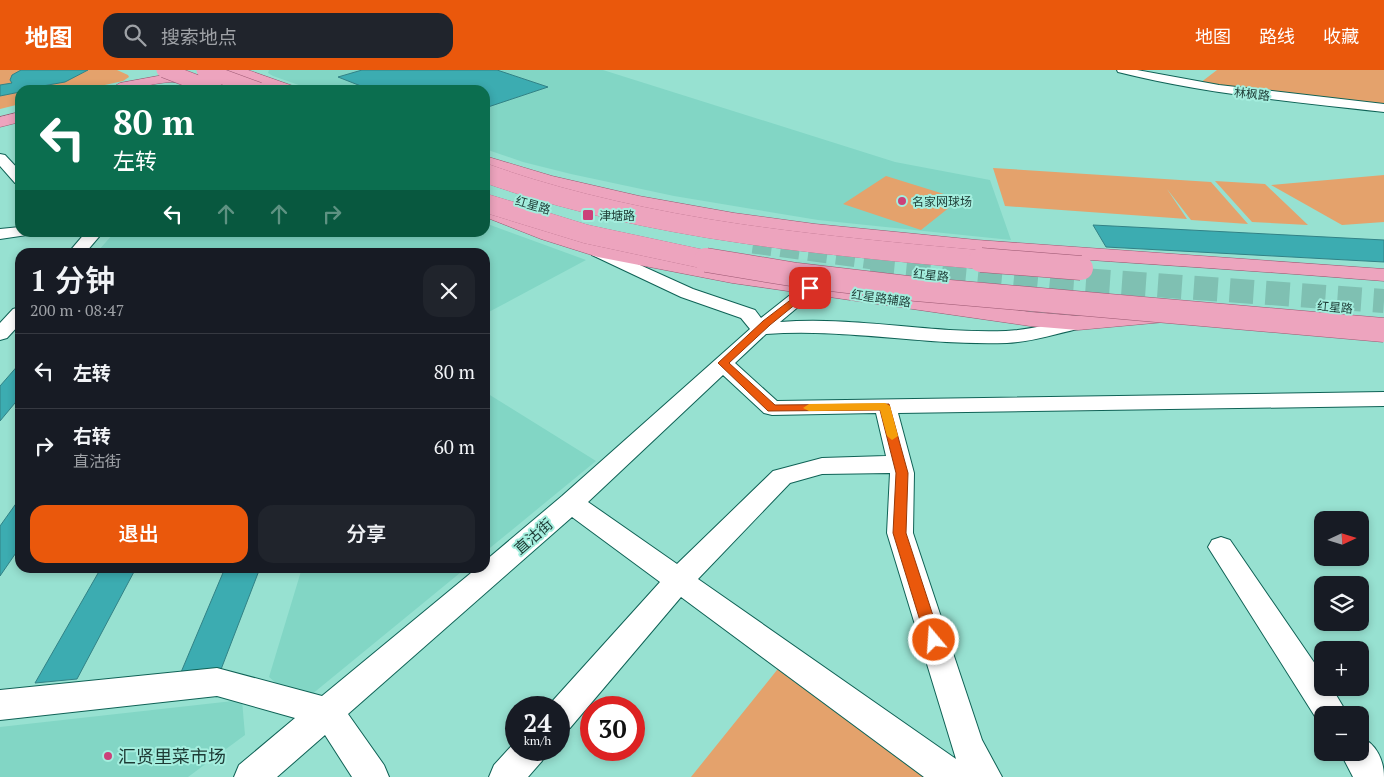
<!DOCTYPE html>
<html lang="zh">
<head>
<meta charset="utf-8">
<style>
	body { margin:0; font-family:"PT Serif","Noto Sans SC",serif; background:#20242c; color:#f1f3f6; height:100vh; display:flex; flex-direction:column; font-size:19px; white-space:nowrap }
	* { box-sizing:border-box; margin:0 }
	p { font-size:16px; color:#9ea1a6 }
	.icon { flex:none; width:28px; height:28px; fill:none; stroke:currentColor; stroke-width:2; stroke-linecap:round; stroke-linejoin:round }
	.map { position:relative; flex:1; overflow:hidden }
	.panel { position:absolute; left:15px; top:178px; width:475px; height:325px; display:flex; flex-direction:column; background:#171b24; border-radius:15px; box-shadow:0 2px 8px #0003 }
	.panel>* { flex:none }
	.hud { position:absolute; left:15px; top:15px; width:475px; height:152px; border-radius:15px; box-shadow:0 2px 8px #0003; background:#0b6e4f; color:#fff; overflow:hidden }
	.needle { width:32px; rotate:86deg }
	.fabs { position:absolute; left:1314px; top:441px; display:grid; gap:10px }
	.fabs a { display:grid; place-items:center; width:55px; height:55px; border-radius:10px; background:#171b24; box-shadow:0 2px 8px #0003; font-size:25px }
	.speed { position:absolute; left:505px; top:626px; display:flex; gap:10px; font-size:25px; font-weight:700; text-align:center }
	.speed>* { display:grid; place-content:center; width:65px; height:65px; border-radius:50%; background:#171b24; box-shadow:0 2px 8px #0003; line-height:1 }
	.speed small { font-size:12px; font-weight:400 }
	.speed .limit { border:8px solid #d22; background:#fff; color:#111 }
	.pin { position:absolute; display:grid; place-items:center; width:42px; height:42px; color:#fff; margin:-21px; border-radius:10px; box-shadow:0 2px 8px #0006 }
	.me { position:absolute; width:55px; margin:-28px; rotate:342deg; stroke-linejoin:round; filter:drop-shadow(0 0 4px #0008) }
	.turn { display:flex; align-items:center; gap:18px; height:105px; padding:0 15px; font-size:22px }
	.turn .icon { width:65px; height:65px; stroke-width:2.5 }
	.turn b { display:block; font-size:35px; line-height:42px }
	.lanes { display:flex; align-items:center; height:48px; padding:0 15px; background:#0003; justify-content:center; gap:25px; direction:ltr }
	.lanes .off { opacity:.35 }
	.round { display:grid; place-items:center; flex:none; width:52px; height:52px; border-radius:15px; background:#20242c }
	.overview { display:flex; align-items:center; justify-content:space-between; height:85px; padding:0 15px }
	h1 { font-size:30px; font-weight:600; line-height:38px }
	.cta { display:flex; gap:10px; margin-top:auto; padding:10px 15px }
	.cta a { flex:1; height:58px; border-radius:15px; background:#ea580c; color:#fff; font-size:20px; font-weight:600; line-height:58px; text-align:center }
	.cta a+a { background:#20242c; color:#f1f3f6 }
	ul { padding:0; list-style:none }
	li { display:flex; align-items:center; gap:15px; height:75px; padding:0 15px; border-top:1px solid #363941 }
	li div { flex:1 }
	li b { display:block; font-size:19px }
	li em { font-style:normal }
	header { display:flex; align-items:center; gap:30px; box-sizing:border-box; height:70px; padding:0 25px; background:#ea580c; color:#fff }
	header strong { font-size:24px }
	nav { display:flex; gap:28px; margin-inline-start:auto; font-size:18px }
	.search { width:350px; height:45px; background:#20242c; display:flex; align-items:center; gap:12px; box-sizing:border-box; padding:0 18px; border-radius:15px; color:#9ea1a6; font-size:19px }
	.map>svg:first-child { display:block }
	.built { fill:#82d6c5 }
	.green { fill:#e4a26c }
	.building { fill:#3cacb1; stroke:#328286 }
	.lines { fill:none; stroke-linecap:round; stroke-linejoin:round }
	.major-tunnel-far2 { stroke:#7fc0b2; stroke-width:15; stroke-dasharray:15 8; stroke-linecap:butt }
	.major-tunnel-far1 { stroke:#7fc0b2; stroke-width:19; stroke-dasharray:19 9; stroke-linecap:butt }
	.major-tunnel { stroke:#7fc0b2; stroke-width:24; stroke-dasharray:24 12; stroke-linecap:butt }
	.minor-casing { stroke:#0f6256; stroke-width:2 }
	.major-casing { stroke:#9c5872; stroke-width:1 }
	.minor { fill:#fff; fill-rule:evenodd }
	.major { fill:#eda4be; fill-rule:evenodd }
	.major-bridge-far2-casing { stroke:#9c5872; stroke-width:16; stroke-linecap:butt }
	.major-bridge-far1-casing { stroke:#9c5872; stroke-width:19; stroke-linecap:butt }
	.major-bridge-casing { stroke:#9c5872; stroke-width:25; stroke-linecap:butt }
	.major-bridge-far2 { stroke:#eda4be; stroke-width:15 }
	.major-bridge-far1 { stroke:#eda4be; stroke-width:19 }
	.major-bridge { stroke:#eda4be; stroke-width:24 }
	.route { fill:#ea580c; stroke:#983908 }
	.slow { fill:#f59e0b }
	.poi-dot { fill:#cc4179; stroke:#a4eede; stroke-width:2 }
	.labels { text-anchor:middle; dominant-baseline:central; stroke-width:4; stroke-linejoin:round; paint-order:stroke }
	.far-street-label { font-size:12px; fill:#1d3b35; stroke:#a4eede }
	.far-poi-label { font-size:12px; fill:#1d3b35; stroke:#a4eede; text-anchor:start }
	.street-label { font-size:15px; fill:#1d3b35; stroke:#a4eede }
	.near-poi-label { font-size:18px; fill:#1d3b35; stroke:#a4eede; text-anchor:start }
</style>
</head>
<body>
<header>
<strong>地图</strong>
<div class="search"><svg class="icon" aria-label="search" viewBox="0 0 24 24"><circle cx="10" cy="10" r="6"/><path d="M15 15l6 6"/></svg>搜索地点</div>
<nav><a>地图</a><a>路线</a><a>收藏</a></nav>
</header>
<div class="map">
<svg width="1384" height="707" viewBox="0 0 1384 707">
	<rect width="100%" height="100%" fill="#97e1d1"/>
	<path class="built" d="M 269,0 L 603,0 L 895,92 L 990,110 L 1011,170 L 818,150 L 674,126 L 571,104 L 523,92 L 485,79 L 485,20 L 313,20 L 273,6 L 268,3 Z
		M 485,153 L 586,190 L 485,244 L 485,182 L 97,182 L 114,163 L 485,162 Z
		M 485,322 L 596,391 L 485,482 Z
		M 302,498 L 466,498 L 300,634 L 269,607 Z
		M 242,630 L 245,665 L 188,707 L 0,707 L 0,657 Z"/>
	<path class="green" d="M 0,0 L 117,0 L 128,5 L 129,7 L 123,11 L 82,20 L 20,20 L 20,34 L 0,39 Z
		M 1217,0 L 1384,0 L 1384,35 L 1200,13 Z
		M 993,98 L 1211,112 L 1248,154 L 1191,150 L 1167,119 L 1187,149 L 1005,136 Z
		M 1384,105 L 1384,152 L 1342,155 L 1271,115 Z
		M 886,106 L 960,129 L 921,160 L 843,134 Z
		M 1215,111 L 1265,114 L 1308,155 L 1252,152 Z
		M 781,595 L 936,707 L 691,707 Z"/>
	<path class="building" d="M 21,0 L 88,0 L 65,12 L 20,20 L 20,22 L 0,26 L 0,15 L 12,13 L 10,10 L 12,5 Z
		M 362,0 L 497,0 L 548,17 L 485,38 L 485,20 L 371,20 L 338,7 Z
		M 1093,155 L 1384,170 L 1384,192 L 1106,177 Z
		M 20,293 L 20,327 L 0,351 L 0,316 Z
		M 20,428 L 20,477 L 0,506 L 0,456 Z
		M 101,498 L 136,498 L 77,609 L 35,613 Z
		M 225,498 L 260,498 L 220,602 L 179,607 Z"/>
	<g class="lines">
		<path class="major-tunnel-far2" d="M 212,11 L 236,20"/>
		<path class="major-tunnel-far1" d="M 753,174 L 881,191"/>
		<path class="major-tunnel" d="M 871,190 L 1068,209 L 1384,231"/>
		<defs>
			<path id="minor" d="M 1117,0 L 1137,0 L 1219,15 L 1384,34 L 1384,42 C 1295,32 1205,24 1118,2 Z
				M 0,84 L 5,85 L 20,101 L 20,114 L 15,113 L 0,96 Z
				M 20,157 L 20,162 L 29,162 L 27,165 L 0,169 L 0,159 Z
				M 86,162 L 103,162 L 86,182 L 69,182 Z
				M 598,176 L 693,219 L 755,240 L 761,248 L 804,214 L 810,213 L 816,214 L 819,218 L 816,222 L 780,252 C 856,246 931,264 1006,261 C 1031,260 1054,253 1078,247 L 1085,249 L 1088,253 L 1085,257 L 1078,259 C 1055,264 1031,272 1007,273 C 926,276 847,258 766,264 L 735,293 L 777,331 L 1384,322 L 1384,336 L 898,343 L 914,403 L 913,463 L 982,670 L 1002,707 L 924,707 L 681,527 L 570,658 L 559,662 L 559,638 L 548,636 L 660,512 L 572,447 L 348,644 L 384,695 L 389,707 L 352,707 L 325,665 L 277,707 L 234,707 L 239,695 L 295,648 L 217,626 L 0,650 L 0,620 L 217,598 L 322,626 L 477,498 L 485,498 L 485,491 L 562,426 L 750,259 L 741,248 L 681,227 L 592,185 L 590,181 L 592,177 ZM 723,305 L 764,343 L 772,345 L 876,343 L 886,386 L 822,388 L 773,401 L 677,494 L 588,432 ZM 890,403 L 887,463 L 956,689 L 698,509 L 790,413 L 822,404 Z
				M 20,237 L 20,254 L 7,268 L 0,270 L 0,253 L 13,239 Z
				M 1221,467 L 1230,470 L 1322,604 L 1322,618 L 1332,618 L 1348,645 L 1322,645 L 1322,656 L 1321,656 L 1208,477 L 1212,470 Z
				M 1360,667 C 1376,673 1384,690 1384,707 L 1353,707 L 1340,682 L 1360,682 Z
				M 516,671 L 516,680 L 547,680 L 542,691 L 528,707 L 489,707 L 494,695 Z"/>
			<path id="major" d="M 228,0 L 248,0 L 296,17 L 298,20 L 278,20 L 230,3 Z
				M 169,4 L 202,5 L 209,9 C 202,18 181,12 171,12 C 152,13 134,20 115,20 L 113,17 L 120,13 Z
				M 20,42 L 20,52 L 0,57 L 0,47 Z
				M 485,86 L 552,106 L 639,126 L 734,143 L 815,154 L 977,170 L 1384,199 L 1384,211 C 1263,201 1141,194 1020,185 C 840,172 657,154 485,97 Z
				M 485,134 L 555,161 L 602,176 L 732,201 L 1030,242 L 1078,246 L 1165,238 L 1173,240 L 1177,245 L 1173,250 L 1165,252 L 1078,260 L 1030,256 L 732,213 L 598,187 L 541,169 L 485,147 Z"/>
		</defs>
		<use href="#minor" class="minor-casing"/>
		<use href="#major" class="major-casing"/>
		<use href="#minor" class="minor"/>
		<use href="#major" class="major"/>
		<defs>
			<path id="major-bridge-far2" d="M 164,0 L 216,20
				M 204,0 L 259,20"/>
			<path id="major-bridge-far1" d="M 485,103 C 644,160 829,177 996,191
				M 485,133 L 586,164 L 712,191"/>
			<path id="major-bridge" d="M 706,190 L 797,205 L 916,219 L 1384,260
				M 981,190 L 1081,198"/>
		</defs>
		<use href="#major-bridge-far2" class="major-bridge-far2-casing"/>
		<use href="#major-bridge-far1" class="major-bridge-far1-casing"/>
		<use href="#major-bridge" class="major-bridge-casing"/>
		<use href="#major-bridge-far2" class="major-bridge-far2"/>
		<use href="#major-bridge-far1" class="major-bridge-far1"/>
		<use href="#major-bridge" class="major-bridge"/>
	</g>
	<path class="route" d="M 810,215 L 813,216 L 813,220 L 770,255 L 729,293 L 775,335 L 889,334 L 908,403 L 906,463 L 941,570 L 939,575 L 934,577 L 929,575 L 926,570 L 893,463 L 896,403 L 880,340 L 768,341 L 718,293 L 763,251 Z"/>
	<path class="slow" d="M 885,333 L 890,336 L 898,366 L 892,370 L 887,366 L 880,340 L 809,341 L 803,338 L 809,334 Z"/>
	<g class="poi-dot">
		<circle cx="902" cy="131" r="5"/>
		<rect x="582" y="139" width="12" height="12" rx="2.5"/>
		<circle cx="108" cy="686" r="5"/>
	</g>
	<g class="labels">
		<g class="far-street-label">
			<text transform="translate(1252 24) rotate(6)">林枫路</text>
			<text transform="translate(533 135) rotate(16)">红星路</text>
			<text transform="translate(931 205) rotate(6)">红星路</text>
			<text transform="translate(881 228) rotate(8)">红星路辅路</text>
			<text transform="translate(1335 237) rotate(5)">红星路</text>
		</g>
		<g class="far-poi-label">
			<text x="912" y="131">名家网球场</text>
			<text x="599" y="145">津塘路</text>
		</g>
		<g class="street-label">
			<text transform="translate(533 466) rotate(-41)">直沽街</text>
		</g>
		<g class="near-poi-label">
			<text x="118" y="686">汇贤里菜市场</text>
		</g>
	</g>
</svg>
<div class="fabs">
<a><svg class="needle" viewBox="-14 -14 28 28"><path d="M0-13l5 13h-10z" fill="#e53935"/><path d="M0 13l5-13h-10z" fill="#9ea1a6"/></svg></a>
<a><svg class="icon" aria-label="layers" viewBox="0 0 24 24"><path d="M12 4l9 5-9 5-9-5zM3 14l9 5 9-5"/></svg></a>
<a>+</a>
<a>−</a>
</div>
<div class="speed"><div>24<small>km/h</small></div><div class="limit">30</div></div>
<div class="pin" style="left:810px;top:218px;background:#d93025"><svg class="icon" aria-label="arrive" viewBox="0 0 24 24"><path d="M6 21V4h12l-3 4 3 4H6"/></svg></div>
<svg class="me" style="left:934px;top:570px" viewBox="-20 -20 40 40"><circle r="17" fill="#ea580c" stroke="#fff" stroke-width="3"/><path d="M0-11L8 9 0 5-8 9z" fill="#fff"/></svg>
<div class="hud">
<div class="turn"><svg class="icon" aria-label="left" viewBox="0 0 24 24"><path d="M17 20v-9H6M10 6l-5 5 5 5"/></svg><div><b>80 m</b>左转</div></div>
<div class="lanes"><svg class="icon" aria-label="left" viewBox="0 0 24 24"><path d="M17 20v-9H6M10 6l-5 5 5 5"/></svg><svg class="icon off" aria-label="ahead" viewBox="0 0 24 24"><path d="M12 20V5M6 11l6-6 6 6"/></svg><svg class="icon off" aria-label="ahead" viewBox="0 0 24 24"><path d="M12 20V5M6 11l6-6 6 6"/></svg><svg class="icon off" aria-label="right" viewBox="0 0 24 24"><path d="M7 20v-9h11M14 6l5 5-5 5"/></svg></div>
</div>
<section class="panel">
<div class="overview"><div><h1>1 分钟</h1><p>200 m · 08:47</p></div><a class="round"><svg class="icon" aria-label="close" viewBox="0 0 24 24"><path d="M6 6l12 12M18 6L6 18"/></svg></a></div>
<ul>
<li><svg class="icon" aria-label="left" viewBox="0 0 24 24"><path d="M17 20v-9H6M10 6l-5 5 5 5"/></svg><div><b>左转</b></div><em>80 m</em></li>
<li><svg class="icon" aria-label="right" viewBox="0 0 24 24"><path d="M7 20v-9h11M14 6l5 5-5 5"/></svg><div><b>右转</b><p>直沽街</p></div><em>60 m</em></li>
</ul>
<div class="cta"><a>退出</a><a>分享</a></div>
</section>
</div>
</body>
</html>
